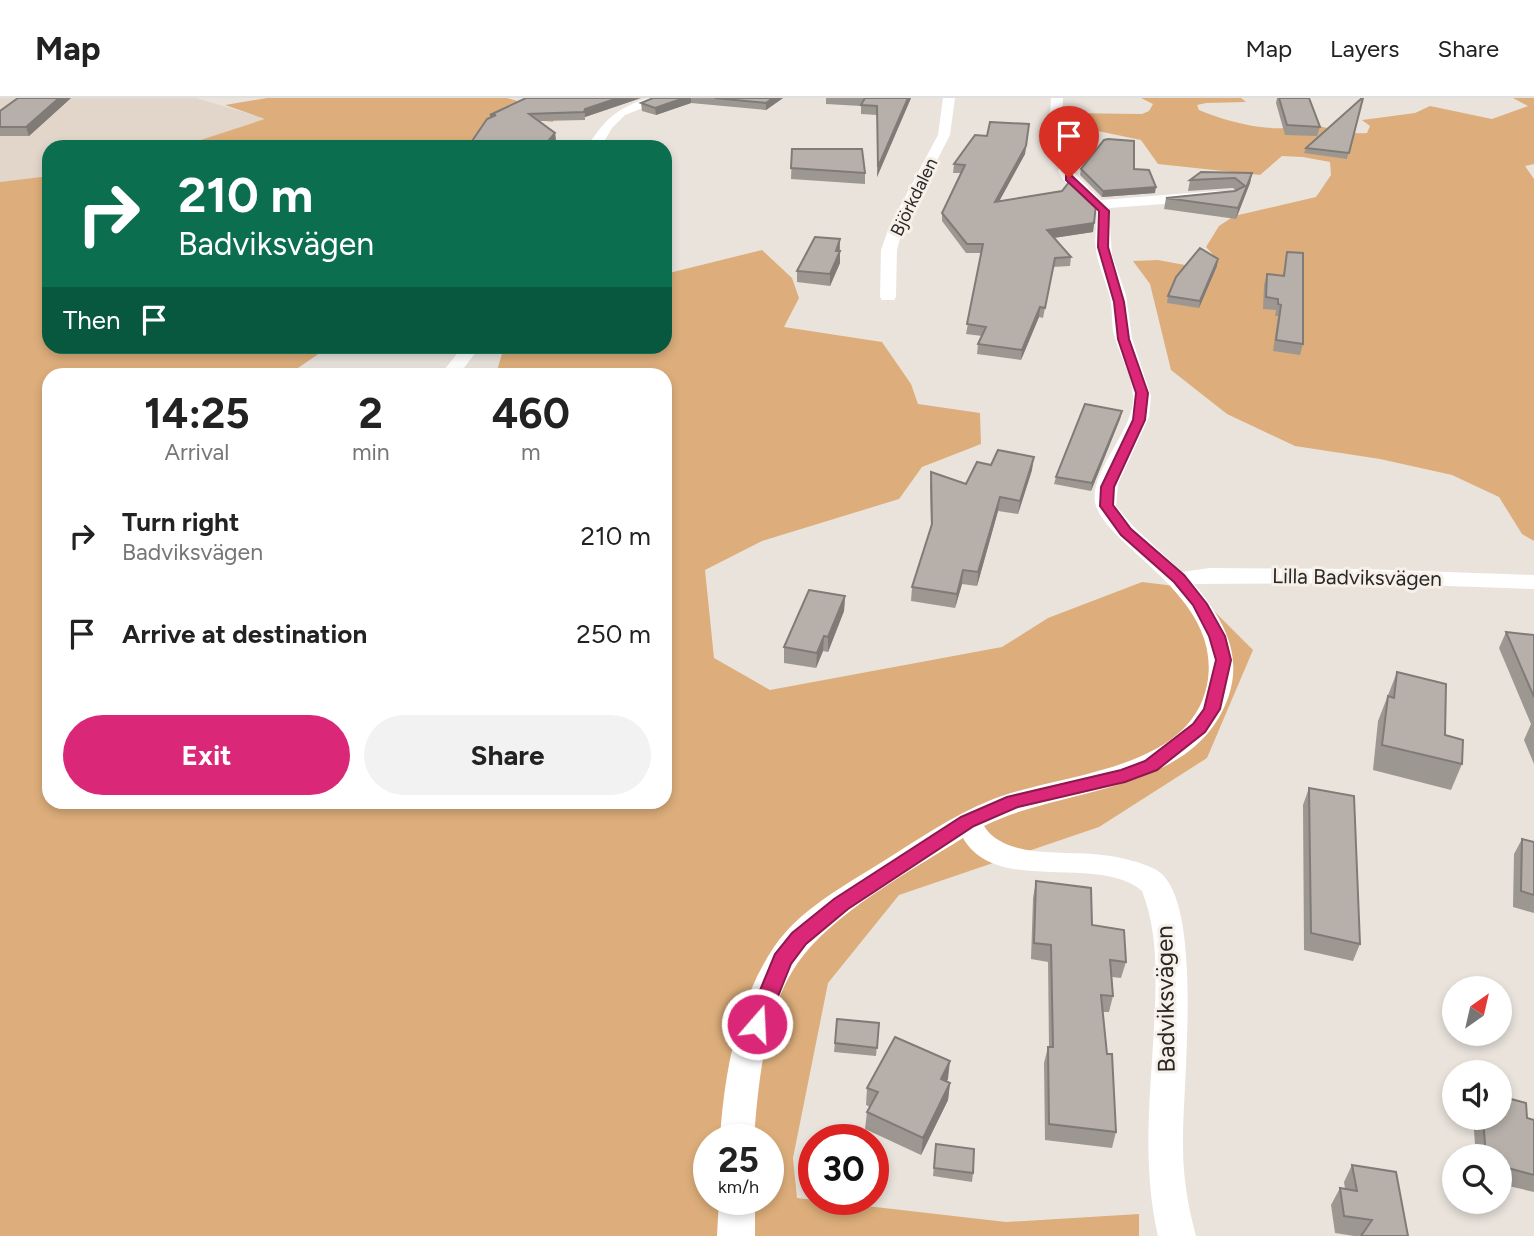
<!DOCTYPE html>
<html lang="en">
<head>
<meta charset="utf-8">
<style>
	body { margin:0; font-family:Figtree,sans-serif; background:#f2f2f2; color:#222; height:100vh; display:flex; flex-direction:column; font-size:26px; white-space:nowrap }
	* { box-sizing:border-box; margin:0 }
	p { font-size:23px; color:#767676 }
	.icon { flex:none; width:38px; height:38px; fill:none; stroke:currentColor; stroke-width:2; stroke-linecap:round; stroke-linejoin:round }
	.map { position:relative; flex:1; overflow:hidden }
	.side { position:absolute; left:42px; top:270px; width:630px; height:441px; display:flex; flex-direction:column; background:#fff; border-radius:21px; box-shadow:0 4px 10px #0003 }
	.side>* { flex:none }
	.guide { position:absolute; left:42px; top:42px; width:630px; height:214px; border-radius:21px; box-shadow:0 4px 10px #0003; background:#0b6e4f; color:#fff; overflow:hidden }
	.needle { width:46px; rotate:34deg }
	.controls { position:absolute; left:1442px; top:878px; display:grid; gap:14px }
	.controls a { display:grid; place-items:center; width:70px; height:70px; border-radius:50%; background:#fff; box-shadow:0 4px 10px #0003; font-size:35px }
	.speed { position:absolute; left:693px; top:1026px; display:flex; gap:14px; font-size:35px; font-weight:700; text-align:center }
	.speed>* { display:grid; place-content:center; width:91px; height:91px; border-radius:50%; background:#fff; box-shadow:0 4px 10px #0003; line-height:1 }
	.speed small { font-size:18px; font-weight:400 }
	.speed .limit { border:10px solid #d22; background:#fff; color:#111 }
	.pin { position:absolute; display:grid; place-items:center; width:60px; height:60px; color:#fff; margin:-72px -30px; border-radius:50% 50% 50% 0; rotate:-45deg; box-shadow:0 0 7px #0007 }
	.pin .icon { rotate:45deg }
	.me { position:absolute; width:77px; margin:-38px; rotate:19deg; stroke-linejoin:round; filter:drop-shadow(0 0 5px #0008) }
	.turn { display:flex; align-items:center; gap:24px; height:147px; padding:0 21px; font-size:32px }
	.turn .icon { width:91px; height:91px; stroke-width:2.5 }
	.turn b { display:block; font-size:49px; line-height:60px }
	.then { display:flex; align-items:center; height:66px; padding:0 21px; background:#0003; gap:14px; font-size:26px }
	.eta { display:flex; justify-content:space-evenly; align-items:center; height:119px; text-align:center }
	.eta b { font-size:42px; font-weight:700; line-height:49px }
	.button { display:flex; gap:14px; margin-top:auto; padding:14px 21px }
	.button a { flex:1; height:80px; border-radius:42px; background:#db2777; color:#fff; font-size:28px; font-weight:700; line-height:80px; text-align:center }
	.button a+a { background:#f2f2f2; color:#222 }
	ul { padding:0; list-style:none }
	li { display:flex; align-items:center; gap:21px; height:98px; padding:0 21px }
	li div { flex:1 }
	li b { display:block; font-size:26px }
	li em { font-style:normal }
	header { display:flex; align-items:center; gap:42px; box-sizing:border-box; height:98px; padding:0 35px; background:#fff; border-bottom:2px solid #e0e0e0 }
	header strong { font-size:33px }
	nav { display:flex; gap:38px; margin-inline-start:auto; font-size:24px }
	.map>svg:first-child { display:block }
	.built { fill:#e2d6ca }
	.green { fill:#ddae7b; fill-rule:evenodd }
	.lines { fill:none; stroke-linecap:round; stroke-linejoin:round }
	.minor { fill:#fff; fill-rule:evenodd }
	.wall { fill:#9d9792 }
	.shaded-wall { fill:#807b77 }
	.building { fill:#b7b0aa; stroke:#807b77; stroke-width:2 }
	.route { fill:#db2777; stroke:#8e194d; stroke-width:2 }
	.labels { text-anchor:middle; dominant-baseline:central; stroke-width:6; stroke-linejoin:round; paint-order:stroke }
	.far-street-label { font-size:18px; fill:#2a2826; stroke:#f7f0e9 }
	.street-label { font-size:21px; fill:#2a2826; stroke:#f7f0e9 }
	.near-street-label { font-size:24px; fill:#2a2826; stroke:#f7f0e9 }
</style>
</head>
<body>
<header>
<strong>Map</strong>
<nav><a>Map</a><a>Layers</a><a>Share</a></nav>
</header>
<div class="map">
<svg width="1534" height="1138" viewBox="0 0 1534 1138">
	<rect width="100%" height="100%" fill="#e9e3dc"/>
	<path class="built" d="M 0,0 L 196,0 L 267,21 L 179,49 L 49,49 L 49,78 L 0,84 Z"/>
	<path class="green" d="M 267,0 L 507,0 L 555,14 L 553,24 L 511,19 L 488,39 L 465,49 L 179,49 L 265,21 L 225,7 Z
		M 1141,0 L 1241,0 L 1246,4 L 1206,5 L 1197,7 L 1199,12 C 1223,22 1258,32 1285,30 C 1294,29 1304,25 1313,27 C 1332,30 1347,37 1367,35 L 1370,28 L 1362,22 L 1415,15 L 1430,8 L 1492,21 L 1528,8 L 1513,0 L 1534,0 L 1534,66 L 1525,68 L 1534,81 L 1534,443 L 1522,436 L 1499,399 L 1452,377 L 1380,361 L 1295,348 L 1227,316 L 1171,272 L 1150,186 L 1133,163 L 1158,162 L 1201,170 L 1216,160 L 1206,149 L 1219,128 L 1234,118 L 1316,99 L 1331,77 L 1330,64 L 1303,59 L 1282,58 L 1260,77 L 1158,66 L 1141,42 L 1069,27 L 1060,15 L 1142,16 L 1149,13 L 1153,6 Z
		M 49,78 L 49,248 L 323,249 L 317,257 L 289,276 L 49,276 L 49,704 L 665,704 L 665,276 L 496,276 L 504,249 L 665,248 L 665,176 L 762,152 L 792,180 L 799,200 L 784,229 L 882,244 L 911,286 L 918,306 L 980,315 L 981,346 L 922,369 L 899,401 L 762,443 L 705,472 L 714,560 L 770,592 L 1002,549 L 1048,520 L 1142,484 L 1191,490 L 1253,552 L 1207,660 L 1099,729 L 899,797 L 828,885 L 793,1060 L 797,1100 L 1006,1124 L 1139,1116 L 1139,1138 L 0,1138 L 0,84 ZM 709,1041 L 768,1041 L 768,1101 L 709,1101 Z"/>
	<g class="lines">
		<path class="minor" d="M 649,0 L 668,0 L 625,17 L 612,30 L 601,49 L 587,49 C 604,22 618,9 649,0 Z
			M 943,0 L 955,0 L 950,37 L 903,129 L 897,152 L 896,199 L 894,202 L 882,202 L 880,199 L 881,152 L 889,129 L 938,37 Z
			M 1051,0 L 1063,0 L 1062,19 L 1081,43 L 1072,73 L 1101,102 L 1215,93 L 1232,93 L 1239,97 L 1232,101 L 1109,110 L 1112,157 L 1126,197 L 1132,240 L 1151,298 L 1149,319 L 1118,386 L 1116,408 L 1133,428 L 1182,474 L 1209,470 L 1363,471 L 1534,477 L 1534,491 L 1363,485 L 1194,486 C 1221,518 1243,554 1229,597 C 1196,697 1062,688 984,728 C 1004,760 1060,753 1093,756 C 1109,757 1124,760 1140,765 C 1148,768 1157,771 1163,777 C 1203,819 1182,990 1183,1049 C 1183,1079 1188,1109 1196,1138 L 1158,1138 C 1142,1069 1150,1000 1154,930 C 1156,885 1159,836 1142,793 C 1098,755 996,798 963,740 C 912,772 831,816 797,866 C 765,912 758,986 754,1041 L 720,1041 C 724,976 737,904 774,849 C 800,811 844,788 882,764 C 917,742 952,718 991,702 C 1057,675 1189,675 1207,587 C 1219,525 1168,485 1127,447 C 1117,437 1101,423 1096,408 C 1086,378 1131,336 1133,303 C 1134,280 1120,259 1114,237 C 1111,225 1113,212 1110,200 C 1106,183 1098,168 1096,152 C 1094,139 1097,127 1097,114 L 1064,83 L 1058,73 L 1069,43 L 1050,19 Z
			M 463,248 L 481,248 L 459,276 L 441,276 Z
			M 719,1101 L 755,1101 L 755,1138 L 717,1138 Z"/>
	</g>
	<path class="wall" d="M 18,0 L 71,0 L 29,38 L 0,38 L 0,13 Z
		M 641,0 L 585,19 L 585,22 L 540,23 L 555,35 L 556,43 L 490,19 L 490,17 Z
		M 653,0 L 783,0 L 766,12 L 691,5 L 656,17 L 642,13 L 641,5 Z
		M 826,0 L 911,0 L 877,79 L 877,17 L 861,16 L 861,8 L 826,6 Z
		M 1277,0 L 1309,0 L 1320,29 L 1317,38 L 1285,37 L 1276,5 Z
		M 1363,0 L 1347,61 L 1304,55 L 1306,50 Z
		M 1029,26 L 1025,56 L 999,103 L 1094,125 L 1093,134 L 1054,140 L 1071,159 L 1070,168 L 1053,169 L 1043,220 L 1039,219 L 1021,262 L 977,256 L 978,246 L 982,238 L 966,236 L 981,155 L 966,155 L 942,123 L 942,115 L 961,75 L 953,75 L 954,66 L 987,38 Z
		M 792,51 L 865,75 L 865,86 L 791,81 Z
		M 1081,71 L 1134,71 L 1155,95 L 1102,99 L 1080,77 Z
		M 1252,75 L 1250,85 L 1236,121 L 1164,111 L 1166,100 L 1236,93 L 1233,90 L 1188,93 L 1190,82 Z
		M 840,141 L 840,165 L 830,188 L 797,184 L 797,173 Z
		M 1287,154 L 1303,246 L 1300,257 L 1273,253 L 1278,218 L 1275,218 L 1276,212 L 1263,211 L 1264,187 L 1267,176 L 1283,178 Z
		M 1217,168 L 1199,210 L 1167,205 L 1168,198 Z
		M 1122,313 L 1120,321 L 1091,393 L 1054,386 L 1056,379 Z
		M 1032,372 L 1018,416 L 998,413 L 977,488 L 962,486 L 955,510 L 911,503 L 912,489 L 931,430 L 930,388 L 931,374 L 966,386 Z
		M 845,498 L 844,513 L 828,554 L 823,553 L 816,570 L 784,565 L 784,549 Z
		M 1506,534 L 1534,537 L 1534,666 L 1524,642 L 1531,626 L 1499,550 Z
		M 1397,574 L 1445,637 L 1462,666 L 1451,692 L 1373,672 L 1378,623 Z
		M 1309,690 L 1360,846 L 1353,863 L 1304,852 L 1303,707 Z
		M 1522,741 L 1534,744 L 1534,815 L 1513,809 L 1514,756 Z
		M 1036,783 L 1092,827 L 1126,864 L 1121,880 L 1112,879 L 1113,898 L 1109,914 L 1103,914 L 1107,956 L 1116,1034 L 1112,1050 L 1045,1042 L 1044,965 L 1048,949 L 1049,949 L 1048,864 L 1031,861 L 1033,800 Z
		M 837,921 L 879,925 L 876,958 L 834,954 Z
		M 948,981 L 946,983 L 950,985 L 948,1002 L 921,1057 L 865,1031 L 867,1014 L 870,1009 L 866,1007 L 867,990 Z
		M 1473,1020 L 1527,1020 L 1534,1022 L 1534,1094 L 1500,1086 L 1500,1059 L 1476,1059 Z
		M 936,1046 L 973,1075 L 972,1084 L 933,1078 Z
		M 1352,1067 L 1408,1138 L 1354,1138 L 1335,1135 L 1331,1107 L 1340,1090 L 1345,1091 L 1344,1084 Z"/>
	<path class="shaded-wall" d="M 59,0 L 71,0 L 29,38 L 26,29 Z
		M 618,0 L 641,0 L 585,19 L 585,22 L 585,11 Z
		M 684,0 L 691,0 L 691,5 L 656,17 L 655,10 Z
		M 773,0 L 783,0 L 766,12 L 766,5 Z
		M 908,0 L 911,0 L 877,79 L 878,69 Z
		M 555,35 L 556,43 L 551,49 L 543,49 Z
		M 1026,48 L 1025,56 L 994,113 L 995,104 Z
		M 1252,75 L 1250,85 L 1236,121 L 1238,110 Z
		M 1156,89 L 1155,95 L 1102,99 L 1103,93 Z
		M 1094,125 L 1093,134 L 1046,141 L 1047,132 Z
		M 840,141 L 839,156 L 840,153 L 840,165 L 830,188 L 830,176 Z
		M 1218,161 L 1217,168 L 1199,210 L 1200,203 Z
		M 1040,209 L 1039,219 L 1021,262 L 1022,252 Z
		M 1122,313 L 1120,321 L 1091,393 L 1092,385 Z
		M 1034,359 L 1032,372 L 1018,416 L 1020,403 Z
		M 1000,399 L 998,413 L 977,488 L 978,474 Z
		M 963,472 L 962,486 L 955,510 L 957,496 Z
		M 845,498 L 844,513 L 828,554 L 828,539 Z
		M 824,538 L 823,553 L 816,570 L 817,555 Z
		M 950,963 L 948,981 L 939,998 L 941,981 Z
		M 950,985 L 948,1002 L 921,1057 L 923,1040 Z"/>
	<path class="building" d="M 18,0 L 59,0 L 26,29 L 0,29 L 0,13 Z
		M 526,0 L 618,0 L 585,11 L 584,14 L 529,16 L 555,35 L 543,49 L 468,49 L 487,21 L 496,17 L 490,17 Z
		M 653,0 L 684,0 L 655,10 L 641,5 Z
		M 715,0 L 773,0 L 766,5 Z
		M 865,0 L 908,0 L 878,69 L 877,8 L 861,7 Z
		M 1279,0 L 1309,0 L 1320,29 L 1287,27 Z
		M 1362,0 L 1363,0 L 1349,55 L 1306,50 Z
		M 990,24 L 1029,26 L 1026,48 L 995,104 L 1062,93 L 1070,83 L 1096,106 L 1094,125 L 1047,132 L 1071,159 L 1055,160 L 1045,210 L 1040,209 L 1022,252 L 978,246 L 986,229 L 967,226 L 983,146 L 967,146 L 942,115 L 965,67 L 954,66 L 975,37 L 987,38 Z
		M 1108,41 L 1134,43 L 1134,71 L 1149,72 L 1156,89 L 1103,93 L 1081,71 L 1104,42 Z
		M 792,51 L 862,51 L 865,75 L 791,70 Z
		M 1201,74 L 1252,75 L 1238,110 L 1166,100 L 1235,93 L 1245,88 L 1235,80 L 1190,82 Z
		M 815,139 L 840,141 L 836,153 L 840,153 L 830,176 L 797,173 Z
		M 1200,150 L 1218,161 L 1200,203 L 1168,198 L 1176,179 Z
		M 1287,154 L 1303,155 L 1303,246 L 1276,242 L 1281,207 L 1278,206 L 1278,201 L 1266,199 L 1267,176 L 1284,178 Z
		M 1085,306 L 1122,313 L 1092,385 L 1056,379 Z
		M 998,352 L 1034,359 L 1020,403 L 1000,399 L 978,474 L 963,472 L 957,496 L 912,489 L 932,426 L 931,374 L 966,386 L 977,364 L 991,367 Z
		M 809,492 L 845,498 L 828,539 L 824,538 L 817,555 L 784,549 Z
		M 1506,534 L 1534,537 L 1534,599 Z
		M 1397,574 L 1446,586 L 1445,637 L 1463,642 L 1462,666 L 1382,647 L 1388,598 L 1394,600 Z
		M 1309,690 L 1354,698 L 1360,846 L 1311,835 Z
		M 1522,741 L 1534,744 L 1534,797 L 1521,793 Z
		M 1036,783 L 1091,790 L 1092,827 L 1124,832 L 1126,864 L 1110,862 L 1113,898 L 1101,897 L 1107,956 L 1112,956 L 1116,1034 L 1049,1026 L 1048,949 L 1053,949 L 1051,847 L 1034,845 Z
		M 837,921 L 879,925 L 877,950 L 835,945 Z
		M 895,939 L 950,963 L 941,981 L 950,985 L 923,1040 L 867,1014 L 878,994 L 867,990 Z
		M 1500,998 L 1526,1005 L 1527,1020 L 1534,1022 L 1534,1077 L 1500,1068 L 1500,1059 L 1486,1059 L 1483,1020 L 1500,1020 Z
		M 936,1046 L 974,1051 L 973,1075 L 934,1070 Z
		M 1352,1067 L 1396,1074 L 1408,1138 L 1361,1138 L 1372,1122 L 1344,1118 L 1340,1090 L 1357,1093 Z"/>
	<path class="route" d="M 1066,78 L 1072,78 L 1109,113 L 1108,149 L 1124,204 L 1129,241 L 1148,295 L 1145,322 L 1114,389 L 1113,407 L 1131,431 L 1184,477 L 1207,506 L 1225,538 L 1231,562 L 1220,611 L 1205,634 L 1157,672 L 1125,684 L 1018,709 L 974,728 L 848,811 L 806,846 L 791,866 L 764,933 L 757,935 L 749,933 L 746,926 L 775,856 L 792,835 L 834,801 L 961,719 L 1007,699 L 1121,672 L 1145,663 L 1193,626 L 1204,611 L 1216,562 L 1209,538 L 1193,507 L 1174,484 L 1121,437 L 1100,408 L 1101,389 L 1133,322 L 1136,295 L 1118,241 L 1114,204 L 1098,149 L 1099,113 L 1066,82 Z"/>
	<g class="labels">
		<g class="far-street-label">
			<text transform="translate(914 99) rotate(-64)">Björkdalen</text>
		</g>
		<g class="street-label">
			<text transform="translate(1357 479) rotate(1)">Lilla Badviksvägen</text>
		</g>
		<g class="near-street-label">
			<text transform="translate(1165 901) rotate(-91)">Badviksvägen</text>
		</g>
	</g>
</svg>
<div class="controls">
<a><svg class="needle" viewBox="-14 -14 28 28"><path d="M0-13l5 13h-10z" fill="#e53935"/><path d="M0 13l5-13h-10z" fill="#767676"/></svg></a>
<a><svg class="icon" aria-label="sound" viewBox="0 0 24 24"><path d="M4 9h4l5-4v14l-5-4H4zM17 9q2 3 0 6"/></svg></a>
<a><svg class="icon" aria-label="search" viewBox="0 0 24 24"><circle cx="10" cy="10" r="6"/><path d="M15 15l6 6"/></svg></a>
</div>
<div class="speed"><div>25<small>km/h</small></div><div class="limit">30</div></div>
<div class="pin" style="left:1069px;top:80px;background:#d93025"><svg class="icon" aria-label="arrive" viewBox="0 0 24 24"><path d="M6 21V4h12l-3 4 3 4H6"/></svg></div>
<svg class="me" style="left:757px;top:926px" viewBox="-20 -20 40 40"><circle r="17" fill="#db2777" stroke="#fff" stroke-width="3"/><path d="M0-11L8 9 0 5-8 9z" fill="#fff"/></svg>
<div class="guide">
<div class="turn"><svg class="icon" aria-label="right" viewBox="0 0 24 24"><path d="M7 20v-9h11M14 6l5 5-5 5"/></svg><div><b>210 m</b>Badviksvägen</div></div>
<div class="then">Then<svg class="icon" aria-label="arrive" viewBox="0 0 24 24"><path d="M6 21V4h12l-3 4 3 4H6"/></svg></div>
</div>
<section class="side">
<div class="eta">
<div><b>14:25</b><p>Arrival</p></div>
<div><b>2</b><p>min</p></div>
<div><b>460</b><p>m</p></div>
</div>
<ul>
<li><svg class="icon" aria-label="right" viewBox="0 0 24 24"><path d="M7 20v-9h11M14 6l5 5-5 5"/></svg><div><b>Turn right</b><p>Badviksvägen</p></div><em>210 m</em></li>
<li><svg class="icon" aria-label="arrive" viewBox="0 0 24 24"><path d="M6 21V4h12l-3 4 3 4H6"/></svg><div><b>Arrive at destination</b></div><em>250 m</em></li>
</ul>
<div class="button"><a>Exit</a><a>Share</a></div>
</section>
</div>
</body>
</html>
